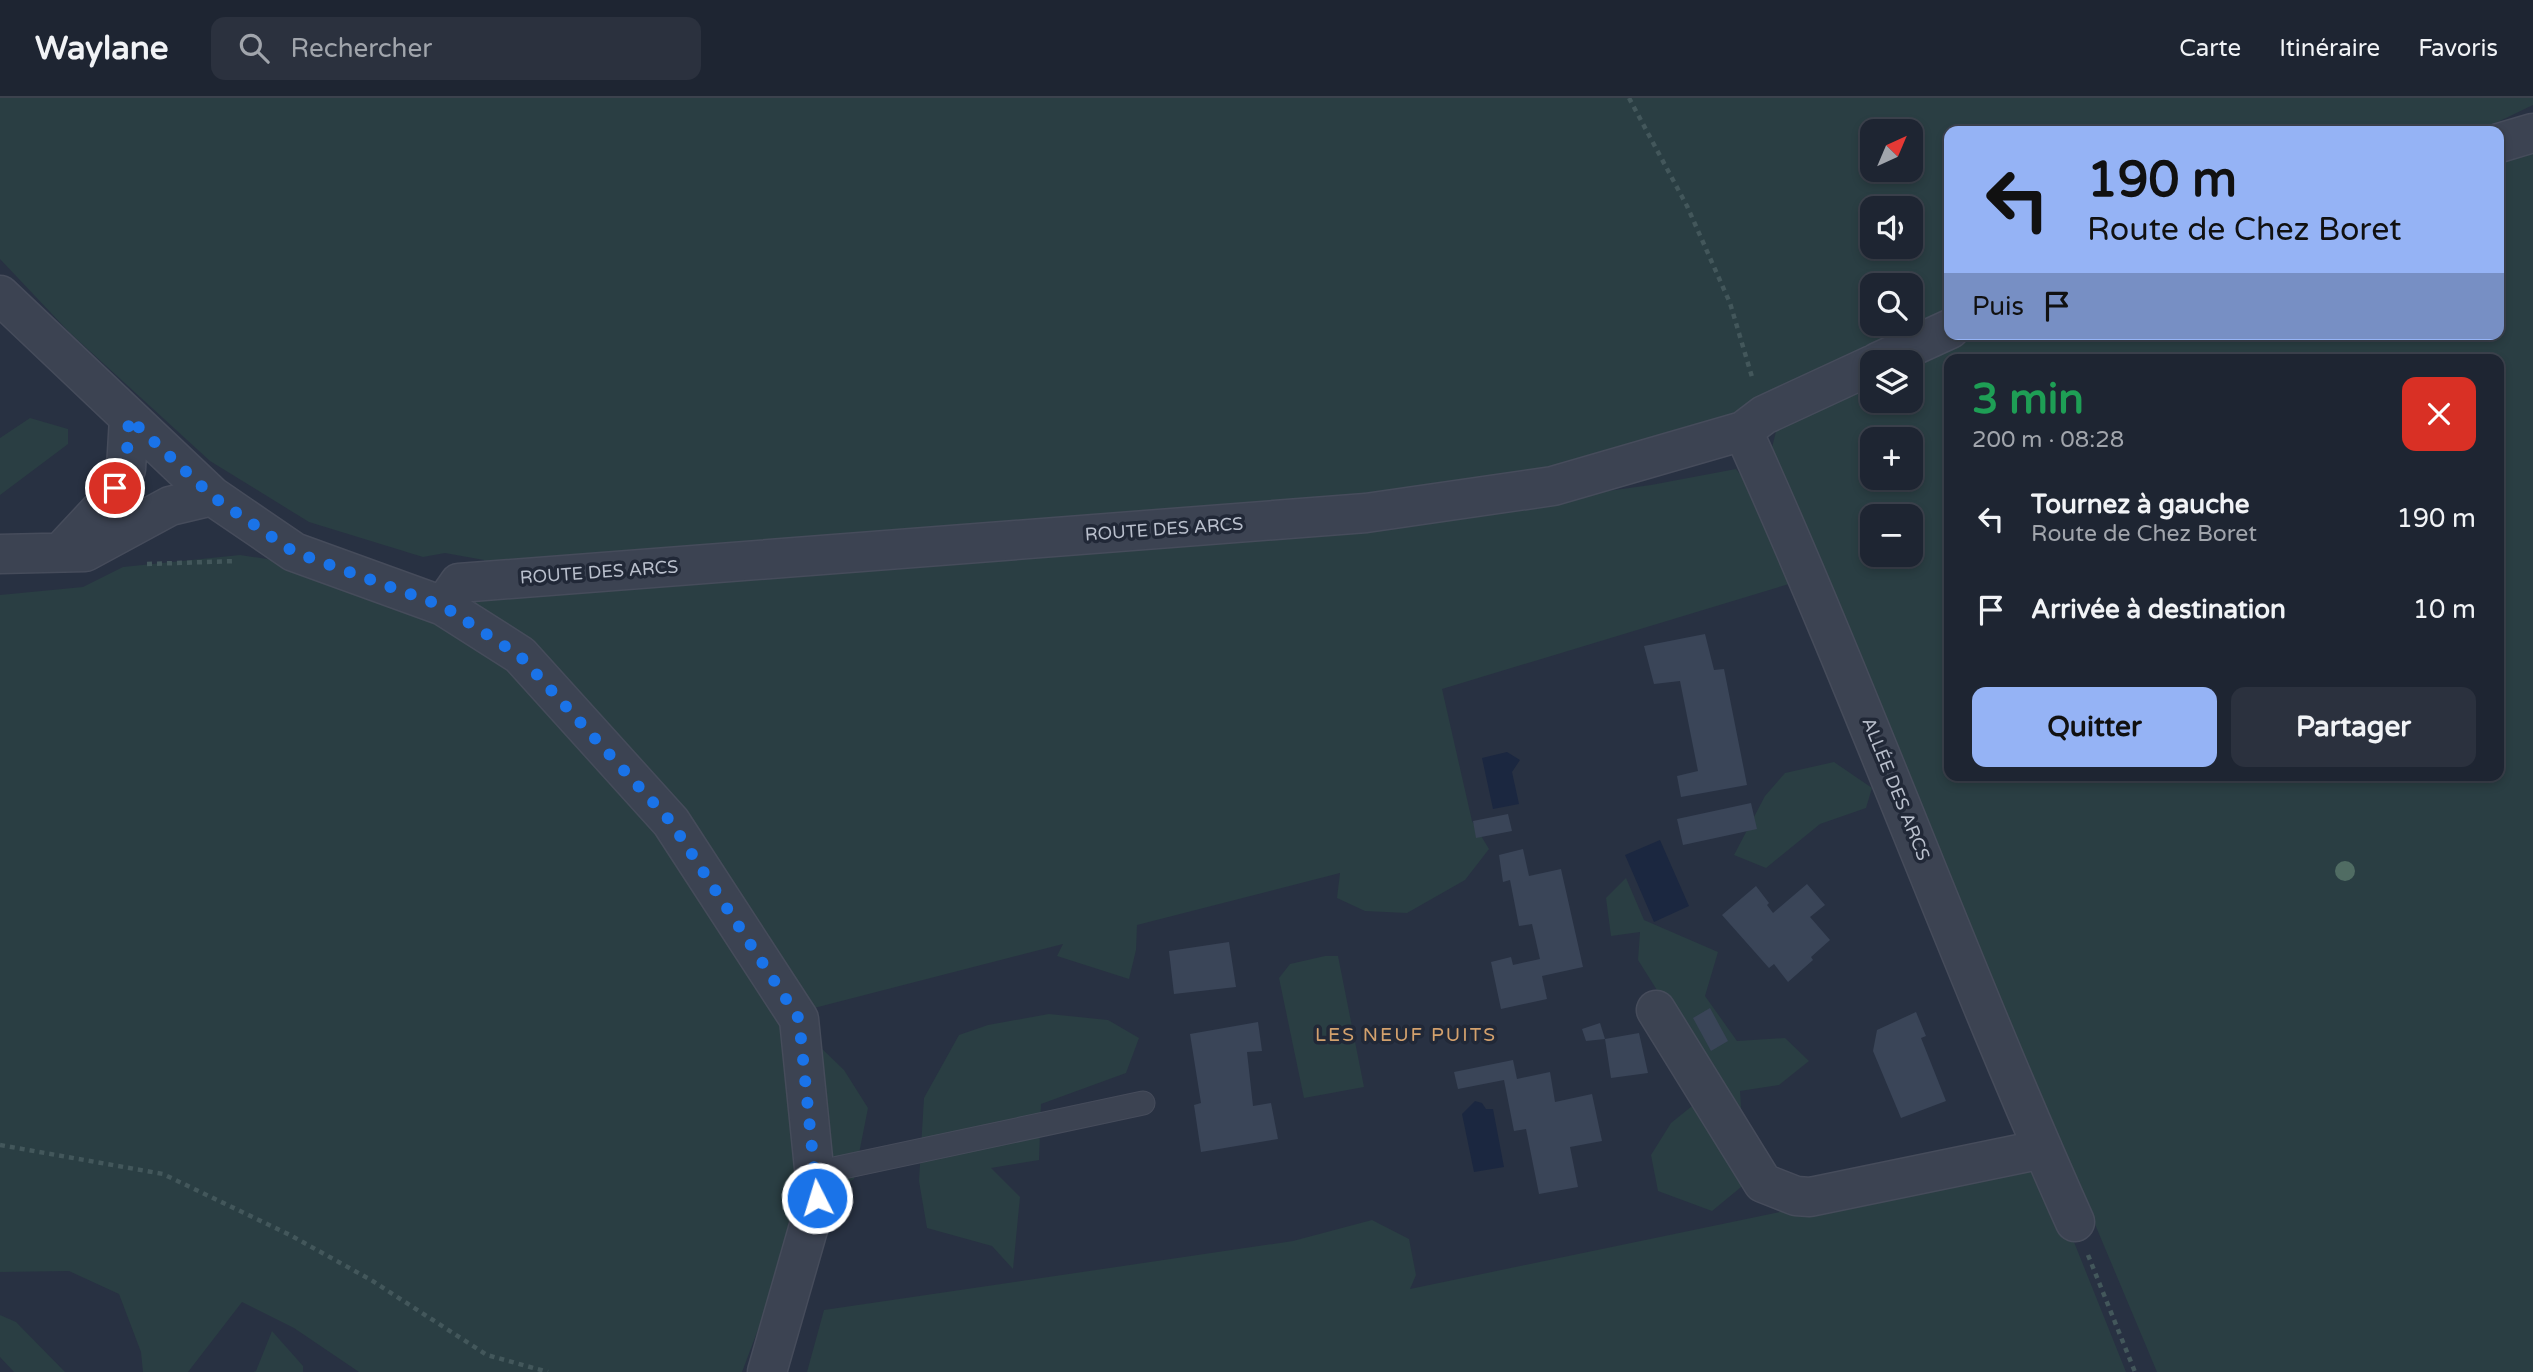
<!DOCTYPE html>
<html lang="fr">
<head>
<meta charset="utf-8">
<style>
	body { margin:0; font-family:"Varela Round",sans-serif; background:#2b313e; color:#f1f3f6; height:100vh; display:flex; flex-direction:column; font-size:26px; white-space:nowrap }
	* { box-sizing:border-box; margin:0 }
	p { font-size:23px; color:#a1a5ac }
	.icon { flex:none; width:38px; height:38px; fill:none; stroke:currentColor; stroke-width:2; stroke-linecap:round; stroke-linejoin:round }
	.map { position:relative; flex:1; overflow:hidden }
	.panel { position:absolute; left:1944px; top:256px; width:560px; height:427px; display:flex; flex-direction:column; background:#1e2532; border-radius:14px; box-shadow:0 4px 10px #0003,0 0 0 2px #3c424d }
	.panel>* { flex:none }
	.top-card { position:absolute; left:1944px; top:28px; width:560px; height:214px; border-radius:14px; box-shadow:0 4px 10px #0003,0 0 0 2px #3c424d; background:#95b3f5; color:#111; overflow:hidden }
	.needle { width:46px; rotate:44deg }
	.buttons { position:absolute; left:1860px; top:21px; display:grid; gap:14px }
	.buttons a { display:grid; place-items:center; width:63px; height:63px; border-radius:14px; background:#1e2532; box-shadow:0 4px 10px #0003,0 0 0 2px #3c424d; font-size:35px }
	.pin { position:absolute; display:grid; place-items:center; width:60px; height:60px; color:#fff; margin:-30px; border:4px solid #fff; border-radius:50%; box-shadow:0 2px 7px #0007 }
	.me { position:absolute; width:77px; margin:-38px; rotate:355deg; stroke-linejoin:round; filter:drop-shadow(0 0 5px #0008) }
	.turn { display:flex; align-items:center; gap:24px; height:147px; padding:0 28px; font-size:32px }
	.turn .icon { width:91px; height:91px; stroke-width:2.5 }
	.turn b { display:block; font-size:49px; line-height:60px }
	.then { display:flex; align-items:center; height:66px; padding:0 28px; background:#0003; gap:14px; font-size:26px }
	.round { display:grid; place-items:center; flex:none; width:74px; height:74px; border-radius:14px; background:#2b313e }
	.head { display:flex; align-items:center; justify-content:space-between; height:119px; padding:0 28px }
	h1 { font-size:42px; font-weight:700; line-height:52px; color:#1e9e55 }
	.button { display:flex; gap:14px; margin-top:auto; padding:14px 28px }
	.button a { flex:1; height:80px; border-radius:14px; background:#95b3f5; color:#111; font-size:28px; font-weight:700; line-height:80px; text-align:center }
	.button a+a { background:#2b313e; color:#f1f3f6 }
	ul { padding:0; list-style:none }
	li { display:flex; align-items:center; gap:21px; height:91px; padding:0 28px }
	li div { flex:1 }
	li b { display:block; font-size:26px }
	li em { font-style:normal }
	header { display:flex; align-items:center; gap:42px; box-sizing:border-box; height:98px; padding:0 35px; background:#1e2532; border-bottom:2px solid #3c424d }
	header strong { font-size:33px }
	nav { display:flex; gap:38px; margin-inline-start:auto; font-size:24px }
	.search { width:490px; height:63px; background:#2b313e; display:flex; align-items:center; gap:18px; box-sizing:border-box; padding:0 24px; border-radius:14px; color:#a1a5ac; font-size:26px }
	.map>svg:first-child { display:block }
	.green { fill:#2a3e43; fill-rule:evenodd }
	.water { fill:#1b2740 }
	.building { fill:#3a4558 }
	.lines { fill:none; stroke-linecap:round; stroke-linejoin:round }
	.lane-casing { stroke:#464c5b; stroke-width:25 }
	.street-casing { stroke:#464c5b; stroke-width:41 }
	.path { stroke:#43575b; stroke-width:4.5; stroke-dasharray:5 5; stroke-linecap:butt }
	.lane { stroke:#3c4352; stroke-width:23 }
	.street { stroke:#3c4352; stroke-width:38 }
	.tree { fill:#506c63 }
	.route { stroke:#1a73e8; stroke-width:12; stroke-dasharray:0 21.6 }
	.labels { text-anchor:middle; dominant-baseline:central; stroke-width:7; stroke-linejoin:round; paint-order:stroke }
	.street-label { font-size:18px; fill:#b9bfcc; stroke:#212837 }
	.neighbourhood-label { font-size:19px; letter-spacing:2px; fill:#d3a16d; stroke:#212837 }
</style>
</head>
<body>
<header>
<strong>Waylane</strong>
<div class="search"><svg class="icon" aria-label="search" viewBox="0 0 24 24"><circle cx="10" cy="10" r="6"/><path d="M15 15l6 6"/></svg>Rechercher</div>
<nav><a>Carte</a><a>Itinéraire</a><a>Favoris</a></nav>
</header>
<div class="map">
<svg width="2533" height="1274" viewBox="0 0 2533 1274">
	<rect width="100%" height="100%" fill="#283142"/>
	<path class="green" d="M 0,0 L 2533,0 L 2533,7 L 2483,31 L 2474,33 L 1950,33 L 1949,209 L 1781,291 L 1747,314 L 1396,422 L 1651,387 L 1736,371 L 1760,401 L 1799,483 L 1442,591 L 1472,723 L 1489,751 L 1465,782 L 1407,815 L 1365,813 L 1337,800 L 1340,775 L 1137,827 L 1136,852 L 1129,881 L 1057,858 L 1063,846 L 787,917 L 844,972 L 868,1010 L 854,1081 L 804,1109 L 742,1274 L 359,1274 L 294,1230 L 242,1204 L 188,1274 L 143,1274 L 141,1254 L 119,1196 L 69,1173 L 0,1174 L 0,497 L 83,489 L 123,469 L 240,457 L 497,496 L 484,462 L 445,455 L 423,459 L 309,424 L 210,363 L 69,234 L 0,161 ZM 1872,33 L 1911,33 L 1911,72 L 1872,72 ZM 1872,110 L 1911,110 L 1911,149 L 1872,149 ZM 1872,187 L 1911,187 L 1911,226 L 1872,226 Z
		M 2533,27 L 2533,1274 L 2157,1274 L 1771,354 L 1777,329 L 1872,285 L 1872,303 L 1911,303 L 1911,267 L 1977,236 L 2499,236 L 2499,38 ZM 1950,261 L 2499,261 L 2499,677 L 1950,677 ZM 1872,341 L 1911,341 L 1911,380 L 1872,380 ZM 1872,418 L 1911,418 L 1911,457 L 1872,457 Z
		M 30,320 L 68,331 L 68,346 L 0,397 L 0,340 Z
		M 1834,664 L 1872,690 L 1866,710 L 1820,726 L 1766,770 L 1734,757 L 1765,698 L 1785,675 Z
		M 1626,780 L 1644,822 L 1718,854 L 1705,898 L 1737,943 L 1785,940 L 1809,963 L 1779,987 L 1740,993 L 1746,1085 L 1712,1113 L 1658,1093 L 1651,1057 L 1671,1025 L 1697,1004 L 1696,954 L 1638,862 L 1640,834 L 1611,838 L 1606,800 Z
		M 1325,858 L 1338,858 L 1364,989 L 1304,1000 L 1279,880 L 1290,866 Z
		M 1049,916 L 1108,922 L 1139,940 L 1126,975 L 1041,1006 L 1039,1062 L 991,1070 L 1020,1099 L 1013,1171 L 992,1148 L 927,1130 L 919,1083 L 924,1000 L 959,937 L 988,927 Z
		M 2010,1066 L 2026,1070 L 2040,1078 L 2058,1104 L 2126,1274 L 807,1274 L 824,1212 L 1293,1143 L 1372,1122 L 1409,1141 L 1416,1177 L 1410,1191 Z
		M 0,1217 L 16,1224 L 65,1274 L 14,1274 L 0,1259 Z
		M 272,1233 L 303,1268 L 303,1274 L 253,1274 L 256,1273 Z"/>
	<path class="water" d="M 1507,654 L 1520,662 L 1512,674 L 1519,706 L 1493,711 L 1482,660 Z
		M 1660,742 L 1689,808 L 1654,824 L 1625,757 Z
		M 1475,1003 L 1482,1005 L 1486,1011 L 1493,1011 L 1504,1069 L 1474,1074 L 1462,1016 Z"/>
	<path class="building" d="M 1705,536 L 1714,572 L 1724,571 L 1747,687 L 1681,699 L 1677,678 L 1698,673 L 1680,583 L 1654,586 L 1644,548 Z
		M 1751,705 L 1757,731 L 1683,747 L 1677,721 Z
		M 1508,716 L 1512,733 L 1476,740 L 1473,723 Z
		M 1523,751 L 1529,778 L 1561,771 L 1583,869 L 1542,878 L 1547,901 L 1501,911 L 1491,864 L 1511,859 L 1513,867 L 1540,861 L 1532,826 L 1519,828 L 1510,782 L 1503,784 L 1499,757 Z
		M 1807,786 L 1825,807 L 1810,819 L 1830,842 L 1811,859 L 1813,862 L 1788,884 L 1774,866 L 1769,870 L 1722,817 L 1756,788 L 1769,805 L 1767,807 L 1773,815 Z
		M 1229,844 L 1236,889 L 1174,896 L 1169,853 Z
		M 1710,910 L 1728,943 L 1711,953 L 1693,920 Z
		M 1916,914 L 1926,938 L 1921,940 L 1946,1003 L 1901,1020 L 1873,953 L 1877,932 Z
		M 1258,924 L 1262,953 L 1247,954 L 1253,1008 L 1271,1005 L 1278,1041 L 1201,1054 L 1194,1007 L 1201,1005 L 1190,936 Z
		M 1600,925 L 1605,941 L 1586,943 L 1582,931 Z
		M 1639,935 L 1648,975 L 1611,980 L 1605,941 Z
		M 1513,962 L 1517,981 L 1550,974 L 1555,1004 L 1592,996 L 1602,1043 L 1570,1049 L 1578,1089 L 1539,1096 L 1526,1031 L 1514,1033 L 1504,982 L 1458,991 L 1454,974 Z"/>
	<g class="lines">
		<defs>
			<path id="lane" d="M 815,1075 L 1143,1005"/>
			<path id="street" d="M 2499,45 L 2533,35
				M 0,197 L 212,398 L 294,454 L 443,508 L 520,557 L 671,724 L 799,921 L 817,1100 L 767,1274
				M 1878,264 L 1950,231
				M 1743,333 C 1861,593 1958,863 2075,1124
				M 61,454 L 104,408 L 126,371 L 129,320
				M 0,456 L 85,454 L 170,408 L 212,398
				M 443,508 L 459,485 L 1366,415 L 1553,388 L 1743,333 L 1764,317 L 1872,267
				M 1656,912 L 1763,1085 L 1796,1098 L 1810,1099 L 2043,1051"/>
		</defs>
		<use href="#lane" class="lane-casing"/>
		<use href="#street" class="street-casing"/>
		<path class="path" d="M 1629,0 L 1687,108 L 1730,205 L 1752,279
			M 147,466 L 236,463
			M 0,1047 L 163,1076 L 290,1137 L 371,1182 L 487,1257 L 548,1274
			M 2088,1157 L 2135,1274"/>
		<use href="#lane" class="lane"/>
		<use href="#street" class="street"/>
	</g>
	<circle class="tree" cx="2345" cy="773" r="10"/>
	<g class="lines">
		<path class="route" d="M 115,390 L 126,371 L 129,320 L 212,398 L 294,454 L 443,508 L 520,558 L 671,724 L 799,921 L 817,1100"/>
	</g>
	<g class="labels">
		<g class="street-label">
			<text transform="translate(1164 431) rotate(-4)">ROUTE DES ARCS</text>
			<text transform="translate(599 474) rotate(-4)">ROUTE DES ARCS</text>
			<text transform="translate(1896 691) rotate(68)">ALLÉE DES ARCS</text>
		</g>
		<g class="neighbourhood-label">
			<text x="1406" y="937">LES NEUF PUITS</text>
		</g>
	</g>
</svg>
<div class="buttons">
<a><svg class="needle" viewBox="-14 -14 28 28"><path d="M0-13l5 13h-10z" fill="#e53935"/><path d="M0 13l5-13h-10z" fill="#a1a5ac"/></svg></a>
<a><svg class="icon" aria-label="sound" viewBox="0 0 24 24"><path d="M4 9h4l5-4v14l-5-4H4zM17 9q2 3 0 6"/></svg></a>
<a><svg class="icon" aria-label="search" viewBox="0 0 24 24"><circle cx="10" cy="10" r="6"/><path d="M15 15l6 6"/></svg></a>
<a><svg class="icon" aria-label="layers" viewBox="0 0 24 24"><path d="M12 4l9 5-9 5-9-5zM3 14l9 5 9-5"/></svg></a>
<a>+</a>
<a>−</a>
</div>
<div class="pin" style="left:115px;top:390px;background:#d93025"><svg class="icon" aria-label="arrive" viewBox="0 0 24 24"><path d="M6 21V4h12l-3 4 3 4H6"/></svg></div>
<svg class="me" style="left:817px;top:1100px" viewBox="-20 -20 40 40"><circle r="17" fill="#1a73e8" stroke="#fff" stroke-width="3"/><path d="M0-11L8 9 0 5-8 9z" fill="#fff"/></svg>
<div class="top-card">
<div class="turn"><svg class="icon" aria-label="left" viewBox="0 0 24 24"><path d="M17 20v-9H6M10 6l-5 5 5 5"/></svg><div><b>190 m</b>Route de Chez Boret</div></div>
<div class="then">Puis<svg class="icon" aria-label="arrive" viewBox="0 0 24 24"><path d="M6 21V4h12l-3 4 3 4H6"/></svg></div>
</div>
<section class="panel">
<div class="head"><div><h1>3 min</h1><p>200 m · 08:28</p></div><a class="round" style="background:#d93025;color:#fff"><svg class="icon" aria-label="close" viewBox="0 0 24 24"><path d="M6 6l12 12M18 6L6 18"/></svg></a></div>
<ul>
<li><svg class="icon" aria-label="left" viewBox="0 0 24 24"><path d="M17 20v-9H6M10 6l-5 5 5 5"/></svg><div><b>Tournez à gauche</b><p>Route de Chez Boret</p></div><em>190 m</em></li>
<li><svg class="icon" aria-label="arrive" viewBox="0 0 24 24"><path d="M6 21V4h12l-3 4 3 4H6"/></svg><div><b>Arrivée à destination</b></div><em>10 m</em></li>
</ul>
<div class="button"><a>Quitter</a><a>Partager</a></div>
</section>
</div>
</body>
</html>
